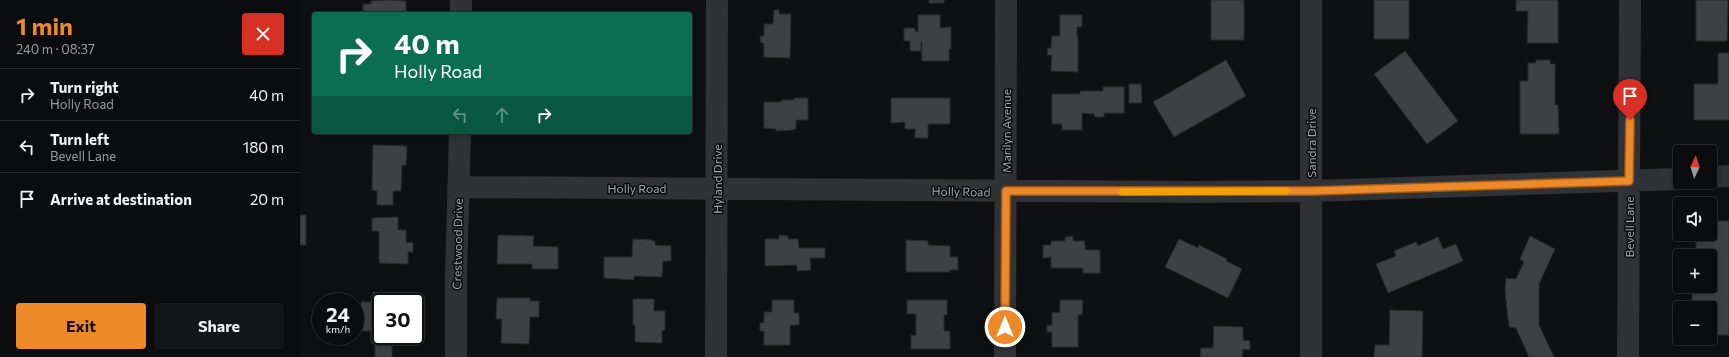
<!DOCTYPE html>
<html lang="en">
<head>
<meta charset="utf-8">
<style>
	body { margin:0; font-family:Commissioner,sans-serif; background:#141516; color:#f1f3f6; height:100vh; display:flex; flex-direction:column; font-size:15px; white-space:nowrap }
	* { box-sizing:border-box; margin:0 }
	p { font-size:13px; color:#9a9b9d }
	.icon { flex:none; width:22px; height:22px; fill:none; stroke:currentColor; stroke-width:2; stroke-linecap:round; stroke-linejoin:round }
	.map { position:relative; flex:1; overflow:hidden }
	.drawer { display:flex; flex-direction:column; background:#0b0c0d; width:300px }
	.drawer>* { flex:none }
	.top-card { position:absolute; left:12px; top:12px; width:380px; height:122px; border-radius:4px; box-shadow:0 2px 6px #0003,0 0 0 1px #2b2c2e; background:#0b6e4f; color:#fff; overflow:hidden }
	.needle { width:26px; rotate:4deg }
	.fabs { position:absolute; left:1373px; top:145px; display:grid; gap:8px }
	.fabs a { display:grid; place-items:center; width:44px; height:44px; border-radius:4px; background:#0b0c0d; box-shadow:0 2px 6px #0003,0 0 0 1px #2b2c2e; font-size:20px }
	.speed { position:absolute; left:12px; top:293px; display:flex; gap:8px; font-size:20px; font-weight:700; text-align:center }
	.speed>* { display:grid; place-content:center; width:52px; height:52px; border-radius:50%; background:#0b0c0d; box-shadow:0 2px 6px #0003,0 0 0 1px #2b2c2e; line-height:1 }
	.speed small { font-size:10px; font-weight:400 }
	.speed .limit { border:2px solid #111; border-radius:6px; background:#fff; color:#111 }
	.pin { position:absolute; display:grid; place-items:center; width:34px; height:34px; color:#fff; margin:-41px -17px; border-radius:50% 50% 50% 0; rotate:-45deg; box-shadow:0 0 4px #0007 }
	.pin .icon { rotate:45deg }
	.me { position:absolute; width:44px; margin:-22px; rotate:0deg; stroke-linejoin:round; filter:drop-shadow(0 0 3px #0008) }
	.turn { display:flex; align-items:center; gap:14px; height:84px; padding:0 16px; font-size:18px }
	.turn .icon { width:52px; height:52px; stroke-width:2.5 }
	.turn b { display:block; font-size:28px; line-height:34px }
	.lanes { display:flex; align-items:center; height:38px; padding:0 16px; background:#0003; justify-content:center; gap:20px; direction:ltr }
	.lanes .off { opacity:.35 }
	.round { display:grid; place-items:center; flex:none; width:42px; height:42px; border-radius:4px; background:#141516 }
	.summary { display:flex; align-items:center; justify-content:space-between; height:68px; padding:0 16px }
	h1 { font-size:24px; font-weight:700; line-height:30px; color:#ee892a }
	.button { display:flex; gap:8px; margin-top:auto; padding:8px 16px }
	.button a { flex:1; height:46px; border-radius:4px; background:#ee892a; color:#111; font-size:16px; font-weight:700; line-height:46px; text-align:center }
	.button a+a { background:#141516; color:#f1f3f6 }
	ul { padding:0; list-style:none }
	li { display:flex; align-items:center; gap:12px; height:52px; padding:0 16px; border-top:1px solid #2b2c2e }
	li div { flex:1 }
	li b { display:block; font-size:15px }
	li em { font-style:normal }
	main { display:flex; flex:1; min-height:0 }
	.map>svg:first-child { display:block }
	.building { fill:#3e4044; stroke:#292a2d }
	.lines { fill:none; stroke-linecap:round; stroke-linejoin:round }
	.street { stroke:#303236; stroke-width:22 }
	.route-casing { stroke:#9b591b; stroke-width:10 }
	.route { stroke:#ee892a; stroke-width:7 }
	.slow { stroke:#f59e0b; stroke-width:7 }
	.labels { text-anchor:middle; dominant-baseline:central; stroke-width:3; stroke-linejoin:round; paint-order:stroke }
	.street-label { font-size:12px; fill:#a1a9b1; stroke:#0a0b0c }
</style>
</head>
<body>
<main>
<section class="drawer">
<div class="summary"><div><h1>1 min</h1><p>240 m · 08:37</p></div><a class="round" style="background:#d93025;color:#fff"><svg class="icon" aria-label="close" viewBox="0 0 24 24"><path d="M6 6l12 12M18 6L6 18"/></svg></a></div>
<ul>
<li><svg class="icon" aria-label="right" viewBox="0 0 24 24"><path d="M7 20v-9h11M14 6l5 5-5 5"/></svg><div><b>Turn right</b><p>Holly Road</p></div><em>40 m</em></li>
<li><svg class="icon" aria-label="left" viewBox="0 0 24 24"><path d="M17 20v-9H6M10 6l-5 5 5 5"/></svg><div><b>Turn left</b><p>Bevell Lane</p></div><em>180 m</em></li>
<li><svg class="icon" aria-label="arrive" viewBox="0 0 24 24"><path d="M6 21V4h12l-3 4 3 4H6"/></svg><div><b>Arrive at destination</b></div><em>20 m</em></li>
</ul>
<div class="button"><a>Exit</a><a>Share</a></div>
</section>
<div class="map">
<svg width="1429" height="357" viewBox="0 0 1429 357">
	<rect width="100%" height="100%" fill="#0f1011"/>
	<path class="building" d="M 90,0 L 106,1 L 106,14 L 63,14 L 63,4 L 71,4 L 71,1 Z
		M 629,0 L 644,0 L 644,3 L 629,3 Z
		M 911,0 L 944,0 L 944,40 L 911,40 Z
		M 1074,0 L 1109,0 L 1109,39 L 1074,39 Z
		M 1216,0 L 1258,0 L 1258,43 L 1227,43 L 1228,11 L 1216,11 Z
		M 1396,0 L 1428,0 L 1427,41 L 1396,41 Z
		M 474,10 L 479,10 L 479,14 L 491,14 L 490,58 L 464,57 L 464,43 L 461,43 L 460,36 L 464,36 L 464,24 L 473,24 Z
		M 214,12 L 245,12 L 245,14 L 214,14 Z
		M 618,15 L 640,15 L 640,28 L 651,27 L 651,49 L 649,49 L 649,61 L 622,61 L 622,42 L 621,42 L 621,51 L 610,51 L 610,41 L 604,41 L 604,28 L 615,28 L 615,31 L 618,32 Z
		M 760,15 L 782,15 L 782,27 L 777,27 L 777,36 L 778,36 L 778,72 L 751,71 L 752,55 L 747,55 L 748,48 L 751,48 L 752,36 L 760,36 Z
		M 1105,51 L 1158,121 L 1127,144 L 1074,74 Z
		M 1418,53 L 1429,53 L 1429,120 L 1394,120 L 1394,84 L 1418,84 Z
		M 926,60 L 946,96 L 874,137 L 853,102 Z
		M 1236,60 L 1250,60 L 1250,64 L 1255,64 L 1255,105 L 1258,105 L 1259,134 L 1220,134 L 1220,81 L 1228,81 L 1228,63 L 1236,63 Z
		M 829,84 L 841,84 L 842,103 L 829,103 Z
		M 803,87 L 824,87 L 824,113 L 804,113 L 804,117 L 795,117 L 794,114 L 782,113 L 782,130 L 762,130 L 762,124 L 752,124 L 752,94 L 780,94 L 780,91 L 803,91 Z
		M 494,98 L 508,98 L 508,120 L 496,120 L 496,129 L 493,129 L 493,130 L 476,131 L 476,129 L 464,128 L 464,102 L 481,102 L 481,100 L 494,100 Z
		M 591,98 L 650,98 L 650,124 L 628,124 L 628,138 L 615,138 L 615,129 L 605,129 L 605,122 L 591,123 Z
		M 73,145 L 107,146 L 106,165 L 102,165 L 101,191 L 93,191 L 93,205 L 77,205 L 77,191 L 72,190 Z
		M 0,215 L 6,215 L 6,245 L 0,245 Z
		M 98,217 L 98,230 L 106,230 L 106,242 L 113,243 L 113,252 L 108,252 L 108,264 L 79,263 L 79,231 L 72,231 L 72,218 Z
		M 1421,221 L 1429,221 L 1429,335 L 1410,335 L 1410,308 L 1396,308 L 1396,302 L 1392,302 L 1392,286 L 1410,286 L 1410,256 L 1396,256 L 1396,234 L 1410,234 L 1410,222 Z
		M 198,235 L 234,236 L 233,246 L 258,247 L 258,269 L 232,269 L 232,264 L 197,264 Z
		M 479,235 L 488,236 L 488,239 L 498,239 L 499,248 L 525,248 L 525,258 L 510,258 L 511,270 L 497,271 L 497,265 L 465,266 L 465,239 L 479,239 Z
		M 773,236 L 773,241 L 785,241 L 785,250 L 800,250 L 800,273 L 783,273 L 783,268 L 751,268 L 751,257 L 743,258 L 743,245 L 751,245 L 751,241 L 765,241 L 765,237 Z
		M 1230,236 L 1255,249 L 1239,284 L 1239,325 L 1254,357 L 1229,357 L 1216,328 L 1209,327 L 1205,291 L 1206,278 L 1216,279 L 1224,262 L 1220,259 Z
		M 1138,237 L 1143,249 L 1156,244 L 1163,261 L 1088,293 L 1076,264 L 1096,256 L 1094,251 L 1116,242 L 1118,246 Z
		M 333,239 L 352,240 L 352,241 L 355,241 L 355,245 L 371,246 L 371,261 L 363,261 L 362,277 L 334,276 L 334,280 L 304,278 L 304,257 L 332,257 Z
		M 879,239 L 898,248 L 899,245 L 927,259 L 926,261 L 942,269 L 928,298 L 865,267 Z
		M 606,240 L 628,241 L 628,245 L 650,246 L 650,257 L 658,257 L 658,270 L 650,270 L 650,272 L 606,272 Z
		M 73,292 L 98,293 L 97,298 L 105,298 L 105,302 L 81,302 L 81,336 L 101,336 L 101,343 L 92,343 L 92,357 L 75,357 L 75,343 L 71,343 L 71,331 L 61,331 L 61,302 L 72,302 Z
		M 197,298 L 230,298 L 230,301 L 239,301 L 239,317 L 230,317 L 229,344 L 201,343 L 202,319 L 196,319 Z
		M 333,299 L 354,299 L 354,311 L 365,311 L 365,330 L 362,331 L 362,343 L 335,342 L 335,325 L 333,325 Z
		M 472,300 L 494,300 L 494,313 L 499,313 L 499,325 L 490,325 L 490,345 L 464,345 L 464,331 L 460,331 L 460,323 L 464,323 L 464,312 L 472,312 Z
		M 607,300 L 647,300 L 647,315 L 644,315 L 644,331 L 650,331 L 650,349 L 611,349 L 611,335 L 616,336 L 616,314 L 607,314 Z
		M 760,300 L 783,300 L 782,315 L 778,315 L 778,347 L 752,347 L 752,332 L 747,332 L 747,325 L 752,326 L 752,312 L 760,313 Z
		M 1090,310 L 1123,311 L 1122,357 L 1074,357 L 1075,345 L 1089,345 Z
		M 914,326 L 943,327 L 943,340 L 950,341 L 950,350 L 943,349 L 942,357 L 900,357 L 901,348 L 913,348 Z"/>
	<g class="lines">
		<path class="street" d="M 161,0 L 161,14
			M 1410,177 L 1429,176
			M 158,187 L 897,192 L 1011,191 L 1380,179
			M 156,357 L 156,278 L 160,132
			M 416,357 L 417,0
			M 705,357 L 706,0
			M 1011,357 L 1011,0
			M 1328,357 L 1330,0"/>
	</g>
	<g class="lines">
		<defs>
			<path id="route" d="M 705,327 L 706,191 L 1011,191 L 1329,181 L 1330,120"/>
		</defs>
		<use href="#route" class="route-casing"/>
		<use href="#route" class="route"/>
		<path class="slow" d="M 822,192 L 986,191"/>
	</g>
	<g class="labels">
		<g class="street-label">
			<text transform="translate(706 131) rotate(-90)">Marilyn Avenue</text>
			<text transform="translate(1011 143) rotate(-90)">Sandra Drive</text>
			<text transform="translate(417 179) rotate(-90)">Hyland Drive</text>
			<text x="337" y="188">Holly Road</text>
			<text transform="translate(661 191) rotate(1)">Holly Road</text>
			<text transform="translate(1329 227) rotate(-90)">Bevell Lane</text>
			<text transform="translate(157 244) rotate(-89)">Crestwood Drive</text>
		</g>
	</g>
</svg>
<div class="fabs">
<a><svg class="needle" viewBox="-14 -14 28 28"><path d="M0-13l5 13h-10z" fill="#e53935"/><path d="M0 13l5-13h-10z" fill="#9a9b9d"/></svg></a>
<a><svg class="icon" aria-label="sound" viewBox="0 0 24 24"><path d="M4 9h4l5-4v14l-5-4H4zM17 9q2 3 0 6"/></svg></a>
<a>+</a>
<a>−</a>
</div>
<div class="speed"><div>24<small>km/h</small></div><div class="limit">30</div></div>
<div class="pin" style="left:1330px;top:120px;background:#d93025"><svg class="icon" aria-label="arrive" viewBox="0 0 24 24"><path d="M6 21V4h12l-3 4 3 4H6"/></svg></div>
<svg class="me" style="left:705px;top:327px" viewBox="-20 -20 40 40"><circle r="17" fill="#ee892a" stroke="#fff" stroke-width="3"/><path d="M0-11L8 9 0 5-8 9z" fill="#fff"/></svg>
<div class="top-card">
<div class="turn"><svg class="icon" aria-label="right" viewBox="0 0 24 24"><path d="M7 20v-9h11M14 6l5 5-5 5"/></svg><div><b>40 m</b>Holly Road</div></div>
<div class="lanes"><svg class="icon off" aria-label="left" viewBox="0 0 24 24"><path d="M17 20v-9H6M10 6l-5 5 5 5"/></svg><svg class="icon off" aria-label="ahead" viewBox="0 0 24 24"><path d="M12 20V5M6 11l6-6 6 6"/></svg><svg class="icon" aria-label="right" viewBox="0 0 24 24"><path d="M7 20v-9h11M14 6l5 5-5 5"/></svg></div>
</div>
</div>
</main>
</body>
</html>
